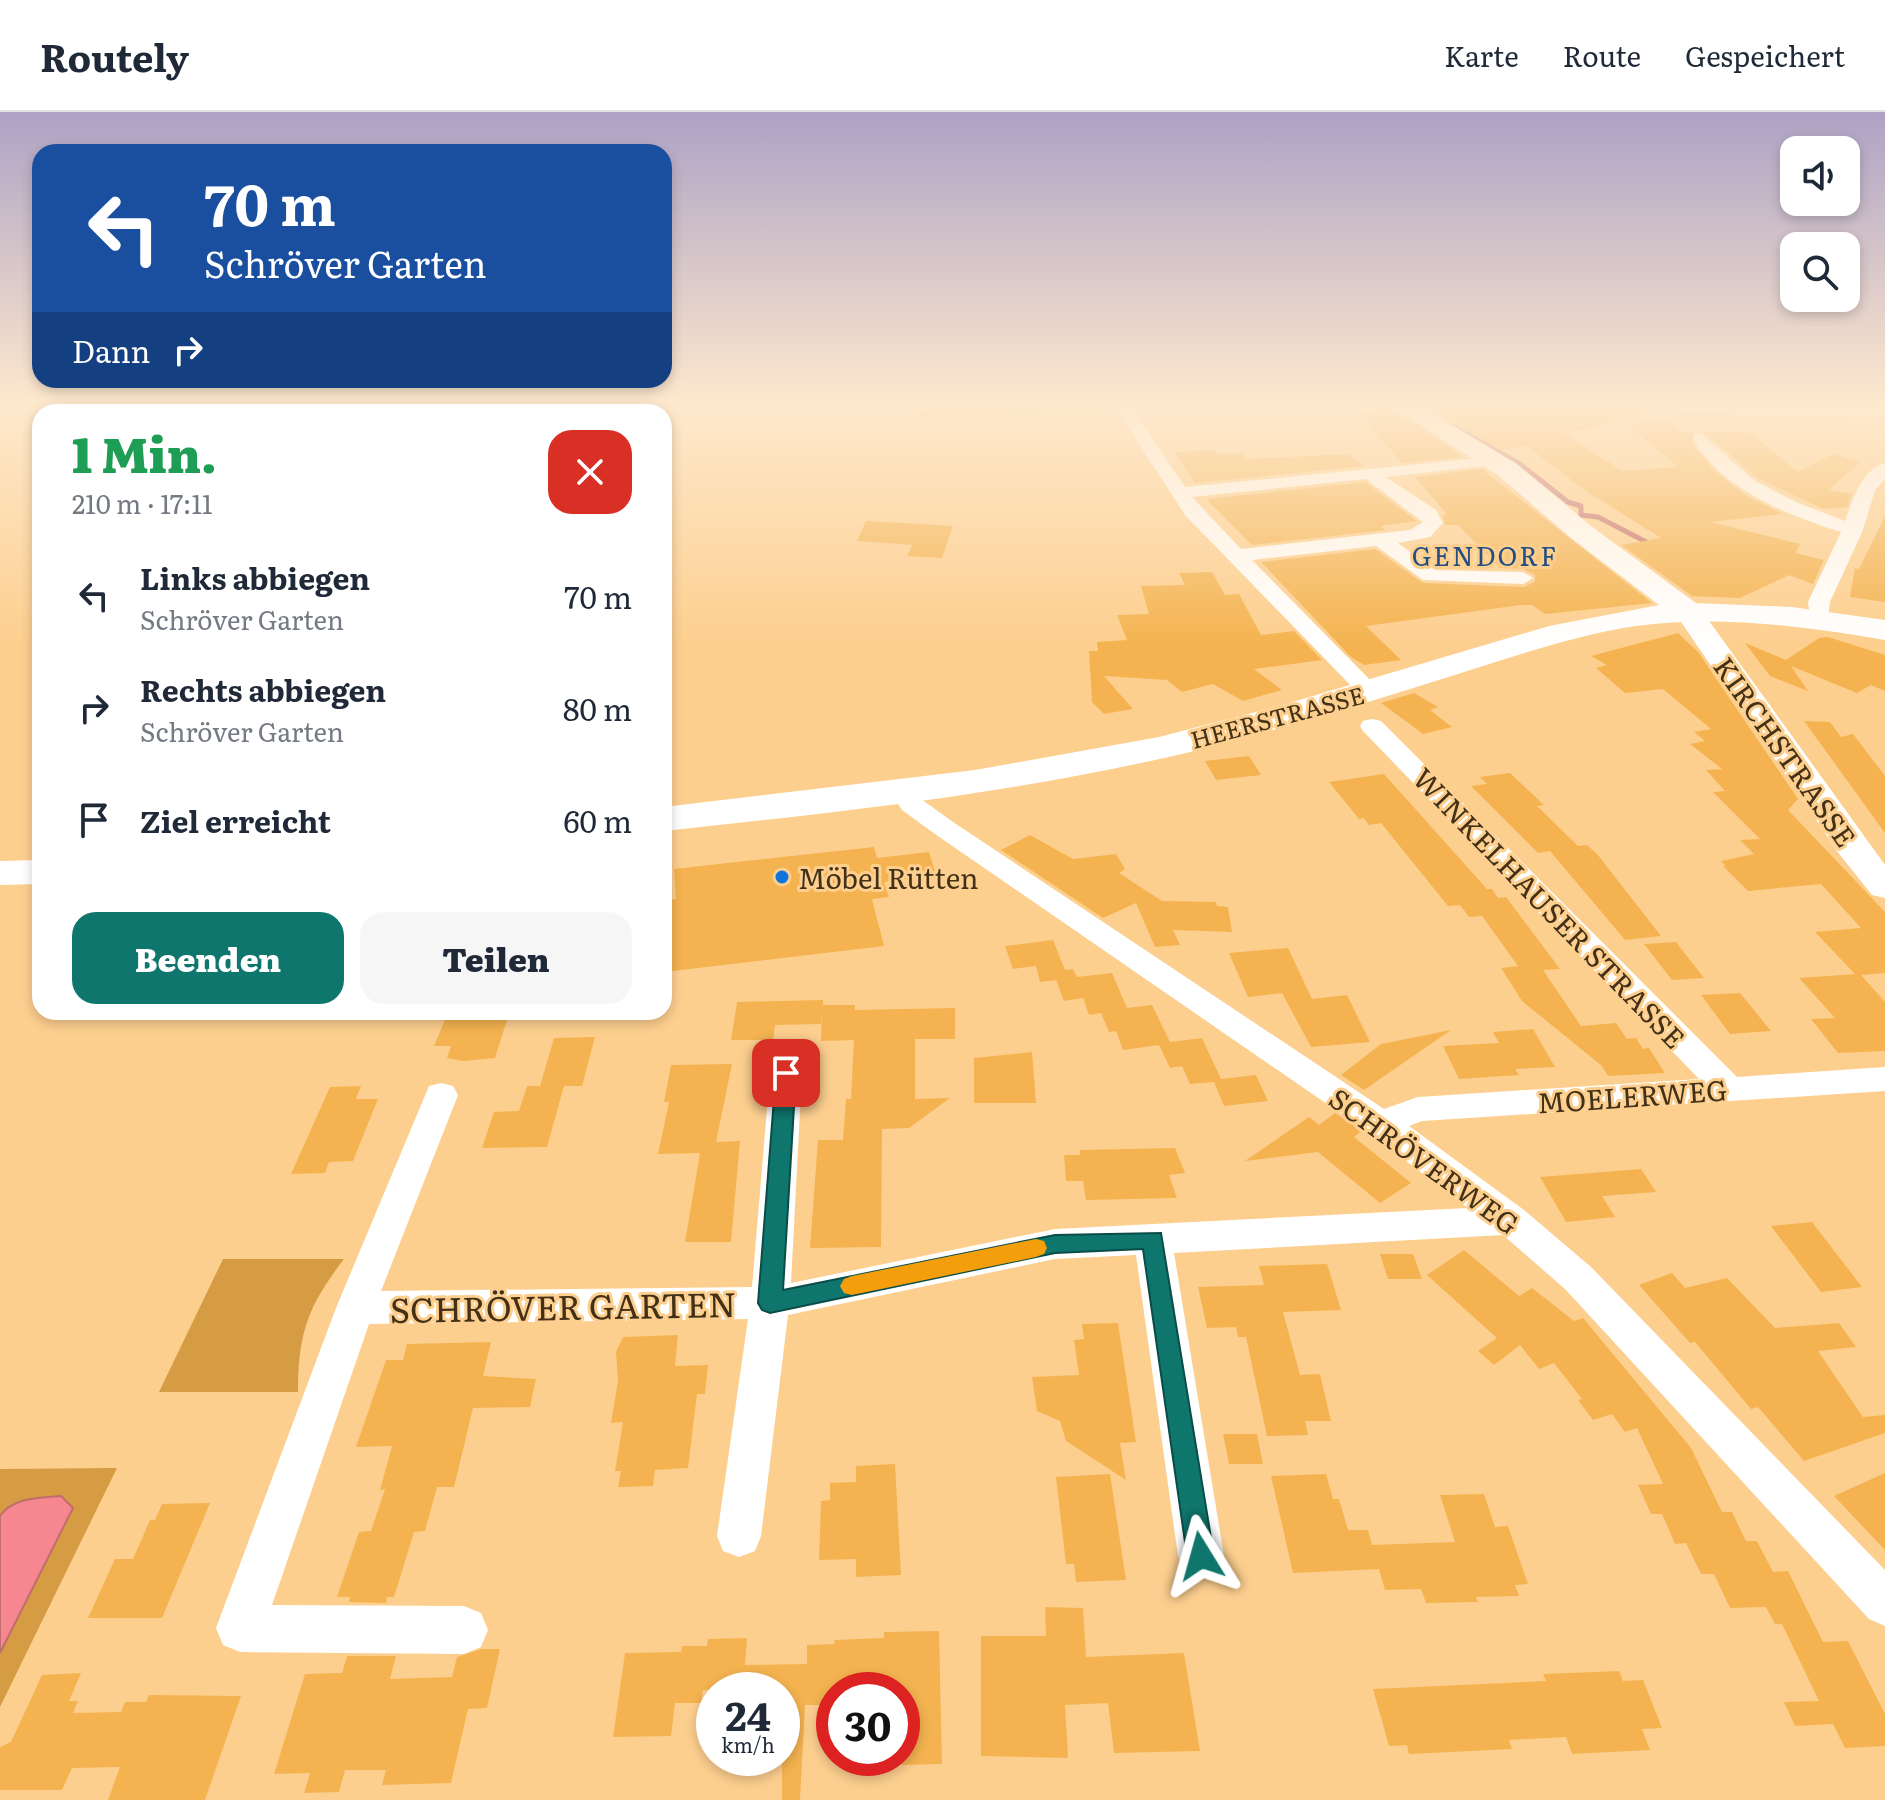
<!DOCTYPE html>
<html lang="de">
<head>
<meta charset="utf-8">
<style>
	body { margin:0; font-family:Literata,serif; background:#f6f6f7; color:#1f2937; height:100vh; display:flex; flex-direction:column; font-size:30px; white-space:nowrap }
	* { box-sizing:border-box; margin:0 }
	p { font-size:26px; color:#747a83 }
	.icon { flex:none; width:44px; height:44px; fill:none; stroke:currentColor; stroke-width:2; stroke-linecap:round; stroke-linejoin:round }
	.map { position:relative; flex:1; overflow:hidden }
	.panel { position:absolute; left:32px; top:292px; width:640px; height:616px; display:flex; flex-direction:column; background:#fff; border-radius:24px; box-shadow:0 4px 12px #0003 }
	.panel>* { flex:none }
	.top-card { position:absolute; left:32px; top:32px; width:640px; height:244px; border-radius:24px; box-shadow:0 4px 12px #0003; background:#1a4fa0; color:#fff; overflow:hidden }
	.controls { position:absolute; left:1780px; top:24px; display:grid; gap:16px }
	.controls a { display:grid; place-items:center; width:80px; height:80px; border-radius:16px; background:#fff; box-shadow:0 4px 12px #0003; font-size:40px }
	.speed { position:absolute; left:696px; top:1560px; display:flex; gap:16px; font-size:40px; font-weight:700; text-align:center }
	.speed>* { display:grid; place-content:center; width:104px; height:104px; border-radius:50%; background:#fff; box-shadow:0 4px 12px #0003; line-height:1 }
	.speed small { font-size:20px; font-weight:400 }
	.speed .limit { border:12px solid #d22; background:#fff; color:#111 }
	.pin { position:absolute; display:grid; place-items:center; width:68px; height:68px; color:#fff; margin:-34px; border-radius:16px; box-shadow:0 4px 12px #0006 }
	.me { position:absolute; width:88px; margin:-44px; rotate:352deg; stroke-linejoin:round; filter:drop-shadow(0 0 6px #0008) }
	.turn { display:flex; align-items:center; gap:28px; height:168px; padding:0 40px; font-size:36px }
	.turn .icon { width:104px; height:104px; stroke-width:2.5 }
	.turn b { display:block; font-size:56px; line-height:68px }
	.then { display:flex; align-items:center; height:76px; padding:0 40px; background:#0003; gap:16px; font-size:30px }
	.round { display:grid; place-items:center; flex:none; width:84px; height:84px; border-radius:24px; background:#f6f6f7 }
	.head { display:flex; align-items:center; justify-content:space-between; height:136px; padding:0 40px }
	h1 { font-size:48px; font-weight:800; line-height:60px; color:#1e9e55 }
	.cta { display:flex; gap:16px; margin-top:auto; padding:16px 40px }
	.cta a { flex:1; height:92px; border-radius:24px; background:#0f766e; color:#fff; font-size:32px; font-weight:800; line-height:92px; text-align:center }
	.cta a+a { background:#f6f6f7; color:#1f2937 }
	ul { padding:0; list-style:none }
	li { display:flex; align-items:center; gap:24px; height:112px; padding:0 40px }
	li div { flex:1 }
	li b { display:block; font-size:30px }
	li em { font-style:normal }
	header { display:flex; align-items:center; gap:48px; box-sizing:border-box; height:112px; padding:0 40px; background:#fff; border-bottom:2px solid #e0e1e3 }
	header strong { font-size:38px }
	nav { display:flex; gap:44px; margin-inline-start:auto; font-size:28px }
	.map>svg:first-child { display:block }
	.green { fill:#d59c44 }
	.water { fill:#f68791; stroke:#c06d6c; stroke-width:2 }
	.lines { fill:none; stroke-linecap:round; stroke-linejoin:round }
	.stream { stroke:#c06d6c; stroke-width:5 }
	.building { fill:#f4b350 }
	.minor { fill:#fff; fill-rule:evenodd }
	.tertiary { fill:#fff; fill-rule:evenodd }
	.secondary { fill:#fff; fill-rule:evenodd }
	.route { fill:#0f766e; stroke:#0a4d48; stroke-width:2 }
	.slow { fill:#f59e0b }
	.poi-dot { fill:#0f75dd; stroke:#fdcf8f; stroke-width:3 }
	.labels { text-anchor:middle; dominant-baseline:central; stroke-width:6; stroke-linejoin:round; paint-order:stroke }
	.far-street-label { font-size:24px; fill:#433117; stroke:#fdcf8f }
	.far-quarter-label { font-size:26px; letter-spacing:2px; fill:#234e83; stroke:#fdcf8f }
	.street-label { font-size:28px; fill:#433117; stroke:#fdcf8f }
	.poi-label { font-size:28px; fill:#433117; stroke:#fdcf8f; text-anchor:start }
	.near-street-label { font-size:34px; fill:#433117; stroke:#fdcf8f }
</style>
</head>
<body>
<header>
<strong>Routely</strong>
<nav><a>Karte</a><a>Route</a><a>Gespeichert</a></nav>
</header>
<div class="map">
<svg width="1885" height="1688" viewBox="0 0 1885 1688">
	<rect width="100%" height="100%" fill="#fdcf8f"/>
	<path class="green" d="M 922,295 L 1114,295 L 1116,299 L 917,304 Z
		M 223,1147 L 344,1147 C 308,1194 298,1221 298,1280 L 159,1280 Z
		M 117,1356 L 0,1595 L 0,1357 Z"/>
	<path class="water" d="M 61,1384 L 73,1396 L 0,1541 L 0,1404 C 13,1385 40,1386 61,1384 Z"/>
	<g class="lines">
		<path class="stream" d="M 1451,313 L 1520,352 L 1568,390 L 1581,394 L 1581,403 L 1598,405 L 1652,433"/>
	</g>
	<path class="building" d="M 1428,295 L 1640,295 L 1641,305 L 1565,321 L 1622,359 L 1678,355 L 1625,311 L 1667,310 L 1679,319 L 1693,319 L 1694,334 L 1715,360 L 1747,384 L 1783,402 L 1710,410 L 1800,432 L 1796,441 L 1824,448 L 1813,472 L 1789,463 L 1740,486 L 1692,484 L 1621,433 L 1661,426 L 1589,381 L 1526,334 L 1500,338 Z
		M 1391,296 L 1462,344 L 1462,345 L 1402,351 L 1358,301 Z
		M 1703,319 L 1749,320 L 1798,360 L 1833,342 L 1861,350 L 1828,378 L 1852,382 L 1847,395 L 1823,397 L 1757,366 Z
		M 1213,338 L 1217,342 L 1241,341 L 1246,347 L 1349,342 L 1364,354 L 1195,371 L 1175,340 Z
		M 1482,357 L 1652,491 L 1545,502 L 1532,493 L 1521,493 L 1366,514 L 1401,548 L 1364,553 L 1351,545 L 1261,450 L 1375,437 L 1423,471 L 1525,475 L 1535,469 L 1535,463 L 1523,457 L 1500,456 L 1458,413 L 1445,413 L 1443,404 L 1446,401 L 1415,365 Z
		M 1365,370 L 1417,409 L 1380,414 L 1385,418 L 1252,433 L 1206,387 Z
		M 1885,404 L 1885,490 L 1850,485 L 1855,456 L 1859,457 Z
		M 866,409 L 920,412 L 953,414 L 942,446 L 907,444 L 912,433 L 857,429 Z
		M 1212,460 L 1225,483 L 1239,482 L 1261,523 L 1294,519 L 1322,548 L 1254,557 L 1282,578 L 1243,589 L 1213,572 L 1182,580 L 1167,568 L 1104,564 L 1133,597 L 1104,602 L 1092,590 L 1089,539 L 1098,539 L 1097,530 L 1127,528 L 1117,503 L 1149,502 L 1141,474 L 1185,473 L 1179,461 Z
		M 1678,521 L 1698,540 L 1798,687 L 1788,698 L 1885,800 L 1885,861 L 1861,863 L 1885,890 L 1885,939 L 1838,941 L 1811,907 L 1835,906 L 1799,866 L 1855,862 L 1815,820 L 1861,816 L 1821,772 L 1748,779 L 1723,754 L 1726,754 L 1721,749 L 1754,742 L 1740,728 L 1760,727 L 1713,680 L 1725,679 L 1706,658 L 1722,657 L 1690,632 L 1705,629 L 1694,620 L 1711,617 L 1663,577 L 1625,581 L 1596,556 L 1607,553 L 1591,544 Z
		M 1828,525 L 1885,543 L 1885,579 L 1871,573 L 1857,581 L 1791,554 L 1808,579 L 1770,564 L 1745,531 L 1786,548 L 1819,526 Z
		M 1414,581 L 1438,595 L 1430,598 L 1452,615 L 1423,622 L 1381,591 Z
		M 1804,609 L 1830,610 L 1841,625 L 1853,622 L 1885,664 L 1885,721 Z
		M 1249,644 L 1261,663 L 1216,668 L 1205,649 Z
		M 1510,661 L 1544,693 L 1537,694 L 1578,734 L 1587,733 L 1598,743 L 1661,824 L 1625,828 L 1550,739 L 1538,741 L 1471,674 L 1487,672 L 1480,665 Z
		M 1384,662 L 1487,777 L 1492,777 L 1498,786 L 1506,785 L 1560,857 L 1543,858 L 1581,914 L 1616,911 L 1627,927 L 1636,926 L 1643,937 L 1649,936 L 1665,961 L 1608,964 L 1602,954 L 1522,889 L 1501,856 L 1518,854 L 1482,804 L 1469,805 L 1460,793 L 1448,794 L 1381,711 L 1369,713 L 1364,706 L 1359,707 L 1329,670 Z
		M 1030,723 L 1073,747 L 1116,742 L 1125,757 L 1119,761 L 1162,789 L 1216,790 L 1217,794 L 1228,795 L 1232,820 L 1173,818 L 1180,833 L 1155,835 L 1136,791 L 1103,806 L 1001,738 Z
		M 874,735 L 877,746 L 929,740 L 936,763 L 884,770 L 889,785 L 872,787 L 884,834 L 664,860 L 664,788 L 676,787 L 674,757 Z
		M 1053,828 L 1065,858 L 1073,857 L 1077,865 L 1112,861 L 1127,896 L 1152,893 L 1170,930 L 1202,926 L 1221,967 L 1256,963 L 1268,989 L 1224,994 L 1214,970 L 1190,972 L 1182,954 L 1170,956 L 1159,933 L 1123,938 L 1116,919 L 1109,920 L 1101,901 L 1089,903 L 1083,886 L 1064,889 L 1056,868 L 1040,870 L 1036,854 L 1013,857 L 1005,834 Z
		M 1676,830 L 1704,866 L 1672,868 L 1644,832 Z
		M 1288,836 L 1312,887 L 1347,883 L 1370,930 L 1311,935 L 1282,881 L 1248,885 L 1229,841 Z
		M 1740,881 L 1771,919 L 1730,922 L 1701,883 Z
		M 823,888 L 823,893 L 855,893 L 855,898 L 955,896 L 955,927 L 915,927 L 915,987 L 950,986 L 909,1016 L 882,1017 L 881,1135 L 810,1136 L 818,1028 L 843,1028 L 846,987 L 851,987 L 854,928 L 821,929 L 822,900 L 821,912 L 775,913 L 773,928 L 731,928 L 737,890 Z
		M 445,908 L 507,908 L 495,946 L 463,949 L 447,946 L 451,934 L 434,934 Z
		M 1533,917 L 1555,955 L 1515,957 L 1519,963 L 1459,967 L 1443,934 L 1499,931 L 1493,920 Z
		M 1451,918 L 1364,978 L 1341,963 L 1381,932 Z
		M 595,925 L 582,974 L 564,974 L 547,1035 L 482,1036 L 494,1000 L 519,999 L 527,974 L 540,974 L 554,926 Z
		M 1032,940 L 1036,991 L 974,991 L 974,946 Z
		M 732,952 L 716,1030 L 740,1029 L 731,1130 L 685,1130 L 700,1041 L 658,1042 L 669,990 L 664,990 L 671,953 Z
		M 361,974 L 356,987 L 378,987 L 353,1049 L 329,1050 L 325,1061 L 291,1062 L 330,975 Z
		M 1335,1001 L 1361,1019 L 1354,1025 L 1411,1071 L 1380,1091 L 1318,1040 L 1245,1049 L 1309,1005 L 1319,1013 Z
		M 1175,1036 L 1185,1061 L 1169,1063 L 1177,1086 L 1086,1088 L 1083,1069 L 1066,1069 L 1064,1043 L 1080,1043 L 1080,1038 Z
		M 1641,1057 L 1656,1080 L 1602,1084 L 1615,1105 L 1566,1110 L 1540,1065 Z
		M 1812,1110 L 1862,1175 L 1821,1180 L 1771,1114 Z
		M 1464,1138 L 1519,1184 L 1532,1176 L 1574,1209 L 1583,1206 L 1691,1336 L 1722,1400 L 1732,1400 L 1746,1429 L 1757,1429 L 1773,1460 L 1788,1459 L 1823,1530 L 1848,1529 L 1885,1602 L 1885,1634 L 1845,1636 L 1833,1612 L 1795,1614 L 1784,1590 L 1819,1589 L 1782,1512 L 1775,1512 L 1766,1495 L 1730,1496 L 1714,1462 L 1701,1462 L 1686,1431 L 1675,1432 L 1662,1402 L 1651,1402 L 1638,1373 L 1663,1372 L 1637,1316 L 1625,1320 L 1612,1302 L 1593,1308 L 1578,1288 L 1582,1287 L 1554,1251 L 1539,1257 L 1520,1233 L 1494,1253 L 1478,1239 L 1497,1226 L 1427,1163 Z
		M 1380,1142 L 1413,1142 L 1422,1167 L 1388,1167 Z
		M 1327,1152 L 1341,1198 L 1283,1200 L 1300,1263 L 1320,1262 L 1331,1309 L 1305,1309 L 1308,1323 L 1267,1324 L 1246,1225 L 1238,1225 L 1236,1215 L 1207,1216 L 1198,1175 L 1264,1173 L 1259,1154 Z
		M 1672,1161 L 1685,1176 L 1727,1166 L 1775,1216 L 1839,1211 L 1856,1235 L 1818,1239 L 1863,1305 L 1885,1303 L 1885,1321 L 1804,1349 L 1758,1295 L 1751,1297 L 1695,1230 L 1690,1231 L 1639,1173 Z
		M 1118,1211 L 1136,1330 L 1120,1331 L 1126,1368 L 1066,1329 L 1060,1309 L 1037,1299 L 1032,1265 L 1079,1263 L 1074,1228 L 1084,1227 L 1082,1212 Z
		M 678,1223 L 675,1254 L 708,1253 L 705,1282 L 697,1282 L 688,1356 L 655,1358 L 653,1374 L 618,1375 L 621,1359 L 615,1359 L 623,1310 L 611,1311 L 618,1268 L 616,1240 L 623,1225 Z
		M 491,1230 L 483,1264 L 536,1267 L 530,1295 L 473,1296 L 454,1375 L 437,1375 L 425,1419 L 414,1420 L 394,1485 L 387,1485 L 386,1491 L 349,1490 L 350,1485 L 337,1485 L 359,1420 L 371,1419 L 385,1377 L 380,1378 L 392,1334 L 356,1335 L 386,1248 L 403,1248 L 407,1232 Z
		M 1223,1322 L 1257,1322 L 1263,1352 L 1229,1352 Z
		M 895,1352 L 901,1463 L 856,1465 L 856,1447 L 819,1448 L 821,1389 L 830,1388 L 830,1371 L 856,1370 L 856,1354 Z
		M 1885,1361 L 1885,1438 L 1834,1384 Z
		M 1110,1362 L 1126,1468 L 1076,1470 L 1074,1452 L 1066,1452 L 1056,1365 Z
		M 1326,1362 L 1333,1387 L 1339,1387 L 1348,1418 L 1368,1418 L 1372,1433 L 1455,1430 L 1440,1383 L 1484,1382 L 1495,1415 L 1508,1414 L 1528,1472 L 1515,1473 L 1519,1484 L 1476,1485 L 1478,1490 L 1426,1491 L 1421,1477 L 1385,1478 L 1379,1457 L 1293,1461 L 1271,1364 Z
		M 210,1391 L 162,1506 L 88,1506 L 115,1447 L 133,1447 L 150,1408 L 155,1408 L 162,1392 Z
		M 1045,1495 L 1083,1496 L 1086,1545 L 1184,1541 L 1200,1639 L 1114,1641 L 1108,1591 L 1065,1593 L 1068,1646 L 981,1644 L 981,1524 L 1046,1524 Z
		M 939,1519 L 942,1652 L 902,1653 L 902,1578 L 833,1578 L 832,1593 L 805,1593 L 800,1688 L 782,1688 L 782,1578 L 703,1578 L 701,1591 L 675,1591 L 671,1624 L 613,1625 L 625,1541 L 681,1540 L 682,1534 L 707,1534 L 708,1527 L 747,1526 L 745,1553 L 807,1552 L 807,1533 L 835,1532 L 834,1528 L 884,1526 L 884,1520 Z
		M 482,1537 L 500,1537 L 487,1596 L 468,1597 L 451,1671 L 382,1673 L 386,1658 L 345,1658 L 339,1680 L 304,1681 L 310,1661 L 274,1662 L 305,1562 L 342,1561 L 347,1544 L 396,1544 L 390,1567 L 452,1565 L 457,1545 Z
		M 1619,1559 L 1623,1569 L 1643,1568 L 1662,1616 L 1642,1617 L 1650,1638 L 1572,1642 L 1566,1625 L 1509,1628 L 1512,1637 L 1409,1642 L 1407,1633 L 1389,1634 L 1373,1577 L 1546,1569 L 1543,1562 Z
		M 81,1561 L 69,1589 L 78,1589 L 73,1601 L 121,1600 L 125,1590 L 146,1590 L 149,1583 L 241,1584 L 205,1688 L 108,1688 L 120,1655 L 72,1656 L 62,1678 L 0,1678 L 0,1635 L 11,1630 L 42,1563 Z"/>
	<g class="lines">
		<path class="minor" d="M 1115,295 L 1131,295 L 1185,375 L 1500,344 L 1503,348 L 1494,353 L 1386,365 L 1436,398 L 1443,411 L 1430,425 L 1398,431 L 1435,458 L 1523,460 L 1533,466 L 1523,472 L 1423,468 L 1376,434 L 1252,448 L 1381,579 L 1377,584 L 1361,584 L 1185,403 ZM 1366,367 L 1423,410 L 1410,418 L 1241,437 L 1192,385 Z
			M 1671,295 L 1885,295 L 1885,305 L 1679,300 Z
			M 1700,321 L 1755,369 L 1796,390 L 1845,409 C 1852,389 1862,357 1885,351 L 1885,367 L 1875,378 L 1863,418 L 1830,490 L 1827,512 L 1811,512 L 1808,490 L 1841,420 C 1792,404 1737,384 1704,343 C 1699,336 1692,330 1694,322 Z
			M 1372,607 L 1381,609 L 1737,965 L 1885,955 L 1885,979 L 1422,1009 L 1409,1014 L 1524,1098 L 1591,1155 L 1885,1458 L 1885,1514 L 1869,1507 L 1565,1177 L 1503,1123 L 1174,1141 L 1224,1444 L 1217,1459 L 1201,1466 L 1185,1459 L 1178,1444 L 1136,1143 L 1055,1147 L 788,1203 L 761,1424 L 755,1439 L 739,1445 L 723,1439 L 717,1424 L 748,1207 L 369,1212 L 272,1493 L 464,1494 L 481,1501 L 488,1518 L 481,1535 L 464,1542 L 240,1540 L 223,1533 L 216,1516 L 336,1196 L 429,974 L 441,971 L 453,974 L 458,983 L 381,1179 L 752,1175 L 770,961 L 774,953 L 786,949 L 798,953 L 802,961 L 791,1171 L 1055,1117 L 1468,1096 L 1369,1021 L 935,722 L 902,698 L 889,678 L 893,673 L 911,673 L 921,687 L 953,710 L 1384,997 L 1418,985 L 1699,967 L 1363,619 L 1360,614 L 1363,609 Z"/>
		<path class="tertiary" d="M 1689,493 L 1699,495 L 1885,753 L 1885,786 L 1872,783 L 1840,743 L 1675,501 L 1679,495 Z"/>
		<path class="secondary" d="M 1393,295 L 1422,295 L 1517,352 L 1591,414 L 1696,491 L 1792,495 L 1885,508 L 1885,528 C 1803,514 1719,503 1636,514 C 1576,523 1518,543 1461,561 C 1371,589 1281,618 1190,640 C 1017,681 840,700 664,719 L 664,695 L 975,658 L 1159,625 L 1286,592 L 1549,514 L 1659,493 L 1571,426 L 1499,364 Z
			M 40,748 L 40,772 L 0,773 L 0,749 Z"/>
	</g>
	<linearGradient id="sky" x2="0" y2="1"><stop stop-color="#ada2c5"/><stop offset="0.55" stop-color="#fee9cd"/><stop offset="1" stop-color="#fee9cd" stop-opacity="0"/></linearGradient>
	<rect width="1885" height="532" fill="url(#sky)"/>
	<path class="route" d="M 786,954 L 796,961 L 783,1178 L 1055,1123 L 1161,1121 L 1214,1444 L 1210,1453 L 1201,1457 L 1191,1453 L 1187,1444 L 1143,1137 L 1055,1141 L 770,1201 L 762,1198 L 758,1191 L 776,961 Z"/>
	<path class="slow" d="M 1036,1127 L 1044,1129 L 1047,1136 L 1044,1142 L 1036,1145 L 852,1183 L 844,1181 L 840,1174 L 844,1167 L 852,1164 Z"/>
	<circle class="poi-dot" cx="782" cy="765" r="8"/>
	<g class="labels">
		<g class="far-street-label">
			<text transform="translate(1277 604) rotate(-15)">HEERSTRASSE</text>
		</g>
		<g class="far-quarter-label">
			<text x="1485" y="442">GENDORF</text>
		</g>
		<g class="street-label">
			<text transform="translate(1786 639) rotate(55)">KIRCHSTRASSE</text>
			<text transform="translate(1550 795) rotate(46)">WINKELHAUSER STRASSE</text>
			<text transform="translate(1632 983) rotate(-4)">MOELERWEG</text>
			<text transform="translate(1425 1048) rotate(36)">SCHRÖVERWEG</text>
		</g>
		<g class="poi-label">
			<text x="798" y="765">Möbel Rütten</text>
		</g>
		<g class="near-street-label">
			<text transform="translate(563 1193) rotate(-1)">SCHRÖVER GARTEN</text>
		</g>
	</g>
</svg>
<div class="controls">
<a><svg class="icon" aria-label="sound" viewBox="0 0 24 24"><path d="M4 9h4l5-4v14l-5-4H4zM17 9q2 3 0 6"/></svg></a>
<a><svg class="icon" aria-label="search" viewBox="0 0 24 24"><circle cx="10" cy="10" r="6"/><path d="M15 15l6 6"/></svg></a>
</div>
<div class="speed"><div>24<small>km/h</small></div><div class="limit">30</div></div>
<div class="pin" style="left:786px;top:961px;background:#d93025"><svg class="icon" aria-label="arrive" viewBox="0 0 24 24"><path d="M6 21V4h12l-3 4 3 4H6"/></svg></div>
<svg class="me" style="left:1201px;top:1444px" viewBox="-20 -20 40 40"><path d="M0-17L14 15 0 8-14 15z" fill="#0f766e" stroke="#fff" stroke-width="4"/></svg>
<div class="top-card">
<div class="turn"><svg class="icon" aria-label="left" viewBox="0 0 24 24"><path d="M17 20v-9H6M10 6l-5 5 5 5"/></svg><div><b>70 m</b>Schröver Garten</div></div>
<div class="then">Dann<svg class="icon" aria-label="right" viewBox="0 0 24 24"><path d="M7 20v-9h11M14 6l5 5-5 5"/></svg></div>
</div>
<section class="panel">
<div class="head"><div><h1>1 Min.</h1><p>210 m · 17:11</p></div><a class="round" style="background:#d93025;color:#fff"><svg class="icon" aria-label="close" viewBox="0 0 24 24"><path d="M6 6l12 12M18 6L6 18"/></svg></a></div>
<ul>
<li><svg class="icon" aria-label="left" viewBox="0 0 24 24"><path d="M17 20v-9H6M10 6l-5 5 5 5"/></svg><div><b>Links abbiegen</b><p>Schröver Garten</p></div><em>70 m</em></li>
<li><svg class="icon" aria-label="right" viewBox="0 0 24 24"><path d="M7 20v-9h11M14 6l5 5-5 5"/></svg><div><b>Rechts abbiegen</b><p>Schröver Garten</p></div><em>80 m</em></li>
<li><svg class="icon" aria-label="arrive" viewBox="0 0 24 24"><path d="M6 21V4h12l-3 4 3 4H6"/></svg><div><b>Ziel erreicht</b></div><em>60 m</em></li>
</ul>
<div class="cta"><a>Beenden</a><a>Teilen</a></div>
</section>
</div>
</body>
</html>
